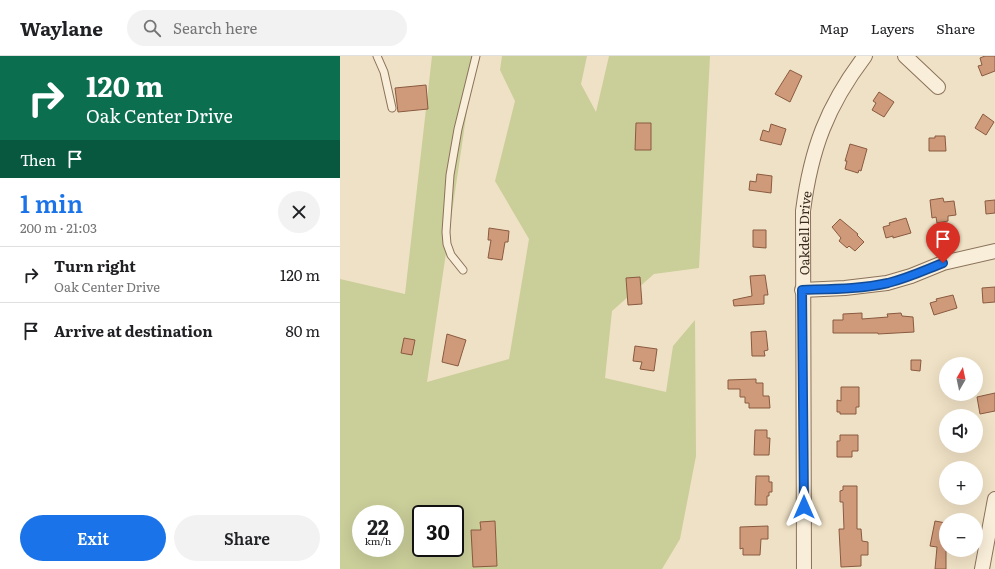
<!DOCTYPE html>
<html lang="en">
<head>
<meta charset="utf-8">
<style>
	body { margin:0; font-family:Literata,serif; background:#f2f2f2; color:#202124; height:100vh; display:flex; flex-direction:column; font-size:15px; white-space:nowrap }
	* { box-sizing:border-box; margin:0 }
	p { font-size:13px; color:#757577 }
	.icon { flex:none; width:22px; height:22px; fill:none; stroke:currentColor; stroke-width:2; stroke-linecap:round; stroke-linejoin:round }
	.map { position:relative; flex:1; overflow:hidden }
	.side { display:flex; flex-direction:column; background:#fff; width:340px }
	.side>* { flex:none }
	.hud { background:#0b6e4f; color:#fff; overflow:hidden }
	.needle { width:26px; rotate:9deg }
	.tools { position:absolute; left:599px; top:301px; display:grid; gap:8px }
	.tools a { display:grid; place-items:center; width:44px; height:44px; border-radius:50%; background:#fff; box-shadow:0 4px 16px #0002; font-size:20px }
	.speed { position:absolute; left:12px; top:449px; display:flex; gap:8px; font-size:20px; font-weight:700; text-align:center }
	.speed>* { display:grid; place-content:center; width:52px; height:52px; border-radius:50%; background:#fff; box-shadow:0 4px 16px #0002; line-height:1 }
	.speed small { font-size:10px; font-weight:400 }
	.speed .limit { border:2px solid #111; border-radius:6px; background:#fff; color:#111 }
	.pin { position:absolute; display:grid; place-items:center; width:34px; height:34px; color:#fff; margin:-41px -17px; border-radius:50% 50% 50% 0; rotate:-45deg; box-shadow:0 0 4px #0007 }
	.pin .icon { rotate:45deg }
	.me { position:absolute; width:44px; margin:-22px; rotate:0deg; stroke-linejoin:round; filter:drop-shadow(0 0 3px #0008) }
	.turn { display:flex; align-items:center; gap:14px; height:84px; padding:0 20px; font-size:18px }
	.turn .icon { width:52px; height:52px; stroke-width:2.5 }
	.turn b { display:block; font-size:28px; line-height:34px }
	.then { display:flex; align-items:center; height:38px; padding:0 20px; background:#0003; gap:8px; font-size:15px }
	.round { display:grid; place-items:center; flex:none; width:42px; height:42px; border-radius:21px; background:#f2f2f2 }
	.overview { display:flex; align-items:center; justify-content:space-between; height:68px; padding:0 20px }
	h1 { font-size:24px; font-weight:600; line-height:30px; color:#1a73e8 }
	.button { display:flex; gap:8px; margin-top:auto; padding:8px 20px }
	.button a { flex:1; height:46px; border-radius:24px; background:#1a73e8; color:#fff; font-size:16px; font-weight:600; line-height:46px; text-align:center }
	.button a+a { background:#f2f2f2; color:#202124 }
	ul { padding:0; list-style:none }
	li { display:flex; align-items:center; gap:12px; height:56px; padding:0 20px; border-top:1px solid #e0e0e0 }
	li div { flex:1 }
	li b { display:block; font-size:15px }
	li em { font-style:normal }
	header { display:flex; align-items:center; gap:24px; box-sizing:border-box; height:56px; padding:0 20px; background:#fff; border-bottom:1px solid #e0e0e0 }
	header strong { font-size:19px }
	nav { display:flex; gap:22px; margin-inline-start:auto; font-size:14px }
	.search { width:280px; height:36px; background:#f2f2f2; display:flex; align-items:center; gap:10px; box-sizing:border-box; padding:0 14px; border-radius:22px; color:#757577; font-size:15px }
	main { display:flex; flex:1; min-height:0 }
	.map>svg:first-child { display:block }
	.green { fill:#cace99; fill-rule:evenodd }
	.building { fill:#ce9a7a; stroke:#8a5a40 }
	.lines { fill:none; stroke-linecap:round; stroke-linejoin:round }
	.service-casing { stroke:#8b725b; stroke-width:9 }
	.minor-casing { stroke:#8b725b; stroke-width:16 }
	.service { stroke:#f9eed9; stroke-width:7 }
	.minor { stroke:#f9eed9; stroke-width:14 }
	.route-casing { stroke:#114b97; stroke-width:10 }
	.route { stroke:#1a73e8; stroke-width:7 }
	.labels { text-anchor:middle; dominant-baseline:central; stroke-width:4; stroke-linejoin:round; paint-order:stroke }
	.street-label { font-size:13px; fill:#3a2b1f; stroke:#f6ebd5 }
</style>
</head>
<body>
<header>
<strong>Waylane</strong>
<div class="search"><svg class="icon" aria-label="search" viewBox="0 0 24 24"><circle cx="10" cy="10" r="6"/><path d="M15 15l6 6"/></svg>Search here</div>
<nav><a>Map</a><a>Layers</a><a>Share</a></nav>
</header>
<main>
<section class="side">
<div class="hud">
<div class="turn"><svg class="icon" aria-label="right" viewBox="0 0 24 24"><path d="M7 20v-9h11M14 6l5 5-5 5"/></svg><div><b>120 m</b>Oak Center Drive</div></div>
<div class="then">Then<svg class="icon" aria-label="arrive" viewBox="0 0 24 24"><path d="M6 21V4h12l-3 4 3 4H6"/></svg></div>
</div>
<div class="overview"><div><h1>1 min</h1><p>200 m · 21:03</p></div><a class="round"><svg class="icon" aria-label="close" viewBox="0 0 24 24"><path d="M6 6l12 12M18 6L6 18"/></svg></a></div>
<ul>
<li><svg class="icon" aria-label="right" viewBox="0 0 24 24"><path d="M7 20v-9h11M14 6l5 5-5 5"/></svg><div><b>Turn right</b><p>Oak Center Drive</p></div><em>120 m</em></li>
<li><svg class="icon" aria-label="arrive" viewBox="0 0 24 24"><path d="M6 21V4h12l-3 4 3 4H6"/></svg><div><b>Arrive at destination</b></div><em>80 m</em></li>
</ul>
<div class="button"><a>Exit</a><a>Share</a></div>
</section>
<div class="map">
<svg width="655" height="513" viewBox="0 0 655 513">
	<rect width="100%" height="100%" fill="#efe1c5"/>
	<path class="green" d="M 92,0 L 135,0 L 87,326 L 169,303 L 189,183 L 155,125 L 175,45 L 160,14 L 162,0 L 247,0 L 241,28 L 256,56 L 269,0 L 370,0 L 359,212 L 314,218 L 272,255 L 265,322 L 326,336 L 333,290 L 355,264 L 356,400 L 340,483 L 322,513 L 0,513 L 0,223 L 65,238 ZM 21,458 L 55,458 L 55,492 L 21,492 ZM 81,458 L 115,458 L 115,492 L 81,492 Z"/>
	<path class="building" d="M 645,0 L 655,0 L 655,15 L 642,20 L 638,10 L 642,9 L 640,2 Z
		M 450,14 L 462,20 L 450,46 L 435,38 Z
		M 86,29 L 88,53 L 58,56 L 55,32 Z
		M 539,36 L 554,46 L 544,61 L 532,54 L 536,47 L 533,45 Z
		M 643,58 L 654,66 L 646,79 L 635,72 Z
		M 296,67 L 311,67 L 311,94 L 295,94 Z
		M 431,68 L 446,73 L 441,89 L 420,84 L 423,74 L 429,76 Z
		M 595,80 L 605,80 L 606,95 L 589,95 L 589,82 L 595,82 Z
		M 510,88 L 527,93 L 521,115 L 519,114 L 518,117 L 505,113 L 507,105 L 505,105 Z
		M 417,118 L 432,120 L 431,137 L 409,134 L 410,125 L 416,126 Z
		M 603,142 L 604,146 L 614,145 L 616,159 L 608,160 L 608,165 L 597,167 L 596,161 L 592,162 L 590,144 Z
		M 655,144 L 655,157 L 646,158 L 645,145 Z
		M 566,162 L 571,177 L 553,182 L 553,180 L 546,182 L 543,171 L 550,169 L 549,167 Z
		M 500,163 L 518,178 L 517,179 L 524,186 L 515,195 L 509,190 L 507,192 L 499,185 L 501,182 L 492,171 Z
		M 149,172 L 169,175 L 168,186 L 165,186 L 162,204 L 148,202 L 151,184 L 148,184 Z
		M 413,174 L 426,174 L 426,192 L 413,191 Z
		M 425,219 L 428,239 L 424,239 L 424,248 L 394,250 L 393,244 L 412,240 L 410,220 Z
		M 300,221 L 302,248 L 288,249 L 286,222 Z
		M 655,231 L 655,246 L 643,247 L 642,232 Z
		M 613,239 L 617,252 L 594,259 L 590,247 L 597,245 L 596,243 Z
		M 522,257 L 522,263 L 548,261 L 547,258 L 561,257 L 562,260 L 573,261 L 574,276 L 538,278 L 538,277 L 493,277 L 493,264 L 503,264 L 503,258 Z
		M 426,275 L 428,294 L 424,295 L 425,300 L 412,300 L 411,276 Z
		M 107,278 L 126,284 L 118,310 L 102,306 Z
		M 64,282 L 75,284 L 72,299 L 61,297 Z
		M 295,290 L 317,293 L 314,315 L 300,313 L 302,306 L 293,305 Z
		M 571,304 L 581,304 L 580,315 L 571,314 Z
		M 416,323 L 416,327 L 423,327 L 423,340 L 429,340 L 430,352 L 409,352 L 409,347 L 405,347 L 405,341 L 400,341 L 400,333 L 388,333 L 388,324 Z
		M 501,331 L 519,331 L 519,351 L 516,351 L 516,358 L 500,358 L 500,356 L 497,356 L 497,344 L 501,345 Z
		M 655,337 L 655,355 L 640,358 L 637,341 Z
		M 415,374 L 427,374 L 427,382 L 430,382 L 429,399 L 414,399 Z
		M 500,379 L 518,379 L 518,395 L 512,395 L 512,401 L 497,401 L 497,385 L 500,385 Z
		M 416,420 L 429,420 L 429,426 L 432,426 L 432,436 L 429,436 L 429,440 L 427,440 L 427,449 L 415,449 Z
		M 503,430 L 517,430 L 517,473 L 521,473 L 522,485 L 528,486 L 528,499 L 521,499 L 521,510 L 501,511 L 499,473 L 504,473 L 503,446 L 500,446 L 500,435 L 503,434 Z
		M 155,465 L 157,510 L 133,511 L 131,474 L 141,474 L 140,466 Z
		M 595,465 L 606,467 L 606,513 L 595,513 L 597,491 L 590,490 Z
		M 428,470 L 428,483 L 421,483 L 420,499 L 403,499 L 403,492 L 400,493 L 400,471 Z"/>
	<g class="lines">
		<defs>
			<path id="service" d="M 37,0 L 44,16 L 52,52
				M 123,214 L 111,199 L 107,188 L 106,176 L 110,119 L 118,73 L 136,0"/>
			<g id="minor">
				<path d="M 565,0 L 598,31"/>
				<path d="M 462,234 L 505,232 L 547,227 L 571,220 L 603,207 L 655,195"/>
				<path id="s1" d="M 464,513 L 463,155 C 471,93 487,50 525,0"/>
				<path d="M 642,513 L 655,443"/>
			</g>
		</defs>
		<use href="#service" class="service-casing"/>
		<use href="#minor" class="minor-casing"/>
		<use href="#service" class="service"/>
		<use href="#minor" class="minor"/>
	</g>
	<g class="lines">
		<defs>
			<path id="route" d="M 464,451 L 462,234 C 491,233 521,233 548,227 C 568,222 585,214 603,207"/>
		</defs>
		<use href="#route" class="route-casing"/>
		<use href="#route" class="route"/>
	</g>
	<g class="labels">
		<g class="street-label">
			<text stroke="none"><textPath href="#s1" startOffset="336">Oakdell Drive</textPath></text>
		</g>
	</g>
</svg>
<div class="tools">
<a><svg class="needle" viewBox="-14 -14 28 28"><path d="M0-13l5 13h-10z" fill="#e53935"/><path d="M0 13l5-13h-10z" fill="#757577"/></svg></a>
<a><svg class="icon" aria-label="sound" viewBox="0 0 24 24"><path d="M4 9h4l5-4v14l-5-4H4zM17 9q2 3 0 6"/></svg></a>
<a>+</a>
<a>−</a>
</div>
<div class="speed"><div>22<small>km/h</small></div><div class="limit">30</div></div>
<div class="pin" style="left:603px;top:207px;background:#d93025"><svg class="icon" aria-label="arrive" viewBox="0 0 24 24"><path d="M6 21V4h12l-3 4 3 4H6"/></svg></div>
<svg class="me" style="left:464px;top:451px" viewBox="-20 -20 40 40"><path d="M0-17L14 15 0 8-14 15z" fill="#1a73e8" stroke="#fff" stroke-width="4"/></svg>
</div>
</main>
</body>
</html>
